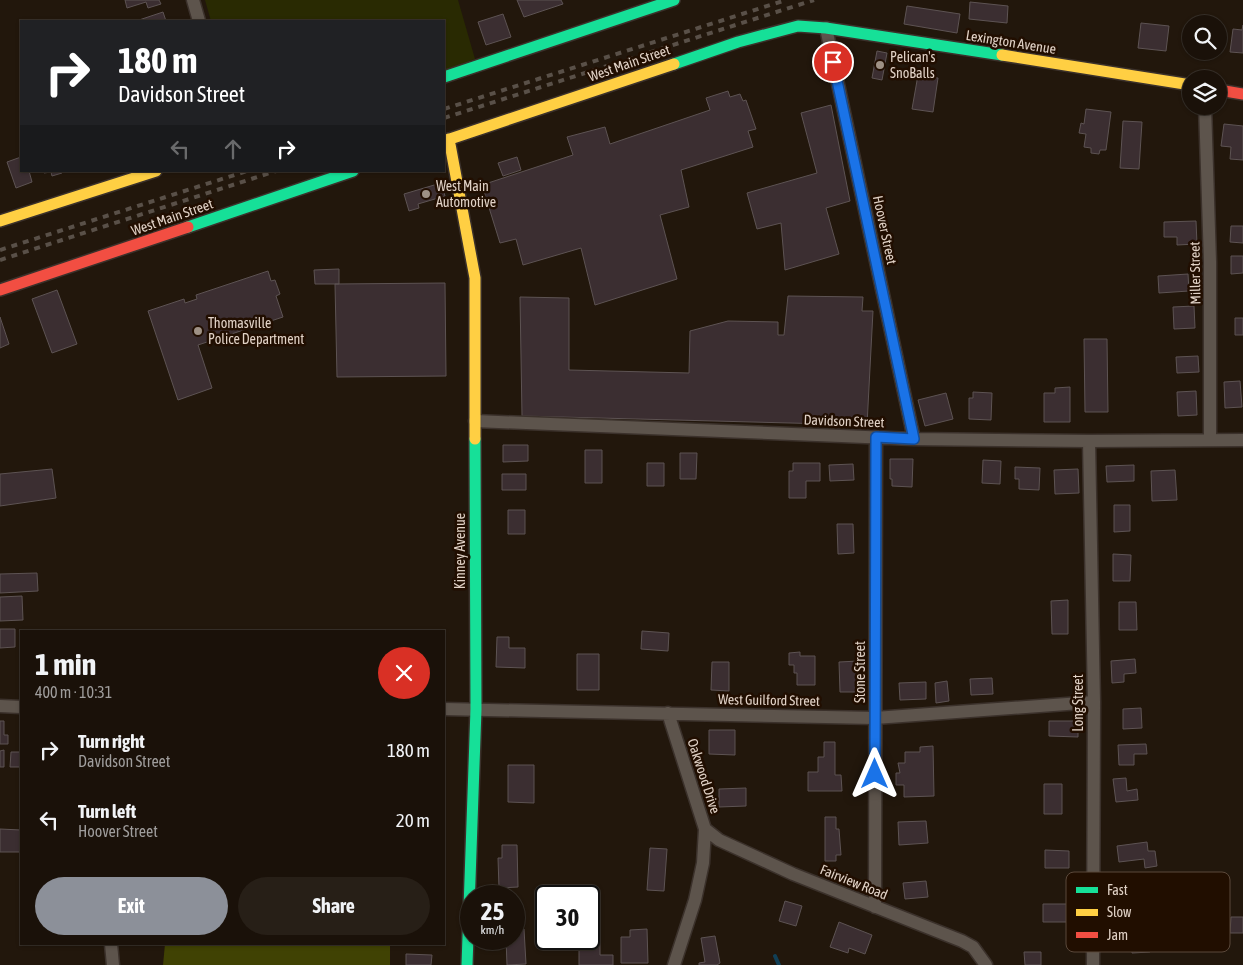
<!DOCTYPE html>
<html lang="en">
<head>
<meta charset="utf-8">
<style>
	body { margin:0; font-family:"Asap Condensed",sans-serif; background:#271f17; color:#f1f3f6; height:100vh; display:flex; flex-direction:column; font-size:19px; white-space:nowrap }
	* { box-sizing:border-box; margin:0 }
	p { font-size:16px; color:#9f9d9c }
	.icon { flex:none; width:28px; height:28px; fill:none; stroke:currentColor; stroke-width:2; stroke-linecap:round; stroke-linejoin:round }
	.map { position:relative; flex:1; overflow:hidden }
	.drawer { position:absolute; left:20px; top:630px; width:425px; height:315px; display:flex; flex-direction:column; background:#1a1109; border-radius:0px; box-shadow:0 1px 4px #0004,0 0 0 1px #38312a }
	.drawer>* { flex:none }
	.guide { position:absolute; left:20px; top:20px; width:425px; height:152px; border-radius:0px; box-shadow:0 1px 4px #0004,0 0 0 1px #38312a; background:#202124; color:#fff; overflow:hidden }
	.controls { position:absolute; left:1182px; top:15px; display:grid; gap:10px }
	.controls a { display:grid; place-items:center; width:45px; height:45px; border-radius:50%; background:#1a1109; box-shadow:0 1px 4px #0004,0 0 0 1px #38312a; font-size:25px }
	.speed { position:absolute; left:460px; top:885px; display:flex; gap:10px; font-size:25px; font-weight:700; text-align:center }
	.speed>* { display:grid; place-content:center; width:65px; height:65px; border-radius:50%; background:#1a1109; box-shadow:0 1px 4px #0004,0 0 0 1px #38312a; line-height:1 }
	.speed small { font-size:12px; font-weight:400 }
	.speed .limit { border:2px solid #111; border-radius:8px; background:#fff; color:#111 }
	.pin { position:absolute; display:grid; place-items:center; width:42px; height:42px; color:#fff; margin:-21px; border:2px solid #fff; border-radius:50%; box-shadow:0 1px 5px #0007 }
	.me { position:absolute; width:55px; margin:-28px; rotate:0deg; stroke-linejoin:round; filter:drop-shadow(0 0 4px #0008) }
	.turn { display:flex; align-items:center; gap:18px; height:105px; padding:0 15px; font-size:22px }
	.turn .icon { width:65px; height:65px; stroke-width:2.5 }
	.turn b { display:block; font-size:35px; line-height:42px }
	.lanes { display:flex; align-items:center; height:48px; padding:0 15px; background:#0003; justify-content:center; gap:25px; direction:ltr }
	.lanes .off { opacity:.35 }
	.round { display:grid; place-items:center; flex:none; width:52px; height:52px; border-radius:26px; background:#271f17 }
	.summary { display:flex; align-items:center; justify-content:space-between; height:85px; padding:0 15px }
	h1 { font-size:30px; font-weight:700; line-height:38px }
	.primary-button { display:flex; gap:10px; margin-top:auto; padding:10px 15px }
	.primary-button a { flex:1; height:58px; border-radius:30px; background:#8c9099; color:#fff; font-size:20px; font-weight:700; line-height:58px; text-align:center }
	.primary-button a+a { background:#271f17; color:#f1f3f6 }
	ul { padding:0; list-style:none }
	li { display:flex; align-items:center; gap:15px; height:70px; padding:0 15px }
	li div { flex:1 }
	li b { display:block; font-size:19px }
	li em { font-style:normal }
	.map>svg:first-child { display:block }
	.green { fill:#292a02 }
	.forest { fill:#404203 }
	.lines { fill:none; stroke-linecap:round; stroke-linejoin:round }
	.stream { stroke:#113f56; stroke-width:4 }
	.building { fill:#3b2e31; stroke:#5d5353 }
	.street-casing { stroke:#3b312b; stroke-width:15 }
	.fast-casing { stroke:#3b312b; stroke-width:14 }
	.slow-casing { stroke:#3b312b; stroke-width:14 }
	.jam-casing { stroke:#3b312b; stroke-width:14 }
	.street { stroke:#5d544c; stroke-width:12 }
	.fast { stroke:#16e098; stroke-width:11 }
	.slow { stroke:#ffcf43; stroke-width:11 }
	.jam { stroke:#f24e42; stroke-width:11 }
	.rail { stroke:#595048; stroke-width:4; stroke-dasharray:6 6; stroke-linecap:butt }
	.route-casing { stroke:#114b97; stroke-width:12 }
	.route { stroke:#1a73e8; stroke-width:9 }
	.poi-dot { fill:#9e9185; stroke:#210e00; stroke-width:2 }
	.labels { text-anchor:middle; dominant-baseline:central; stroke-width:5; stroke-linejoin:round; paint-order:stroke }
	.street-label { font-size:14px; fill:#e1d2c6; stroke:#210e00 }
	.poi-label { font-size:14px; fill:#e1d2c6; stroke:#210e00; text-anchor:start }
	.key { fill:#210e00; stroke:#5b493b; stroke-width:1 }
	.key-label { font-size:14px; fill:#e1d2c6 }
</style>
</head>
<body>
<div class="map">
<svg width="1243" height="965" viewBox="0 0 1243 965">
	<rect width="100%" height="100%" fill="#22170c"/>
	<path class="green" d="M 205,0 L 458,0 L 475,59 L 444,71 L 444,21 L 211,21 Z"/>
	<path class="forest" d="M 165,944 L 390,944 L 390,965 L 163,965 Z"/>
	<g class="lines">
		<path class="stream" d="M 775,956 L 779,965"/>
	</g>
	<path class="building" d="M 125,0 L 159,0 L 161,4 L 148,8 L 146,2 L 127,8 Z
		M 517,0 L 561,0 L 563,4 L 524,17 Z
		M 970,2 L 1008,6 L 1007,23 L 969,19 Z
		M 907,6 L 960,14 L 957,33 L 904,24 Z
		M 163,12 L 166,21 L 136,21 Z
		M 503,14 L 511,37 L 486,45 L 478,22 Z
		M 1141,23 L 1169,26 L 1166,51 L 1138,48 Z
		M 1243,25 L 1243,53 L 1230,52 L 1233,29 L 1242,30 Z
		M 877,51 L 887,53 L 882,80 L 872,78 Z
		M 1194,51 L 1216,51 L 1215,57 L 1193,56 Z
		M 918,75 L 938,78 L 933,112 L 912,109 Z
		M 728,91 L 730,97 L 740,94 L 743,101 L 746,100 L 756,129 L 748,131 L 753,147 L 681,170 L 689,207 L 660,215 L 677,279 L 595,305 L 581,248 L 523,265 L 516,239 L 500,243 L 482,185 L 573,155 L 567,137 L 605,127 L 610,144 L 710,110 L 706,98 Z
		M 831,105 L 850,201 L 826,208 L 839,254 L 785,270 L 781,223 L 757,229 L 747,193 L 817,173 L 801,113 Z
		M 1086,109 L 1111,112 L 1106,150 L 1100,150 L 1099,154 L 1091,153 L 1091,148 L 1084,147 L 1086,134 L 1079,133 L 1081,123 L 1084,124 Z
		M 1123,121 L 1142,122 L 1139,169 L 1120,168 Z
		M 1224,124 L 1243,126 L 1243,160 L 1230,159 L 1231,147 L 1221,146 Z
		M 21,157 L 21,171 L 29,171 L 32,182 L 16,188 L 7,162 Z
		M 517,157 L 521,170 L 503,176 L 498,163 Z
		M 43,171 L 61,171 L 62,173 L 52,176 L 51,172 L 44,173 Z
		M 441,183 L 445,196 L 418,204 L 419,208 L 409,211 L 404,194 Z
		M 1196,221 L 1197,244 L 1177,245 L 1177,237 L 1164,237 L 1164,222 Z
		M 1231,226 L 1243,226 L 1243,243 L 1230,242 Z
		M 1231,256 L 1243,256 L 1243,273 L 1231,274 Z
		M 339,269 L 339,284 L 315,284 L 314,270 Z
		M 268,271 L 271,281 L 275,280 L 280,294 L 276,296 L 283,317 L 198,345 L 212,388 L 178,400 L 148,311 L 184,299 L 185,303 L 197,299 L 196,295 Z
		M 1188,274 L 1189,291 L 1159,293 L 1158,276 Z
		M 445,283 L 446,376 L 337,377 L 335,284 Z
		M 57,290 L 77,344 L 52,353 L 32,299 Z
		M 788,296 L 863,297 L 862,311 L 873,311 L 867,425 L 522,416 L 520,297 L 569,298 L 569,370 L 689,373 L 690,331 L 728,321 L 778,322 L 778,335 L 784,335 Z
		M 1194,306 L 1195,328 L 1174,329 L 1173,307 Z
		M 0,317 L 9,344 L 0,348 Z
		M 1235,318 L 1243,318 L 1243,335 L 1235,335 Z
		M 1084,339 L 1107,339 L 1108,412 L 1085,412 Z
		M 1198,356 L 1199,372 L 1177,373 L 1176,357 Z
		M 1240,381 L 1242,407 L 1225,408 L 1224,382 Z
		M 1070,387 L 1070,422 L 1044,422 L 1044,393 L 1055,393 L 1055,388 Z
		M 1196,391 L 1197,415 L 1178,416 L 1177,392 Z
		M 973,392 L 992,393 L 991,420 L 969,419 L 969,398 L 973,398 Z
		M 946,393 L 953,419 L 925,426 L 918,400 Z
		M 503,445 L 528,445 L 528,461 L 503,462 Z
		M 585,450 L 602,450 L 602,483 L 585,483 Z
		M 680,453 L 697,453 L 696,479 L 680,479 Z
		M 890,459 L 913,459 L 912,487 L 892,486 L 892,479 L 890,479 Z
		M 983,460 L 1001,461 L 1000,484 L 982,483 Z
		M 647,463 L 664,463 L 664,486 L 647,486 Z
		M 793,463 L 820,463 L 820,481 L 806,481 L 806,498 L 789,498 L 789,471 L 793,471 Z
		M 853,464 L 854,480 L 830,481 L 829,465 Z
		M 1134,465 L 1134,481 L 1107,482 L 1106,466 Z
		M 1015,467 L 1040,468 L 1039,490 L 1019,489 L 1019,479 L 1015,479 Z
		M 52,469 L 56,498 L 0,506 L 0,474 Z
		M 1078,469 L 1079,493 L 1055,494 L 1054,470 Z
		M 1175,470 L 1177,500 L 1152,501 L 1151,471 Z
		M 502,474 L 526,474 L 526,490 L 502,490 Z
		M 1114,505 L 1130,505 L 1130,531 L 1114,532 Z
		M 508,510 L 525,510 L 525,534 L 508,534 Z
		M 837,524 L 853,524 L 854,553 L 838,554 Z
		M 1113,554 L 1131,555 L 1130,581 L 1113,581 Z
		M 37,573 L 38,591 L 0,593 L 0,574 Z
		M 22,596 L 23,620 L 0,621 L 0,597 Z
		M 1068,600 L 1068,634 L 1052,634 L 1051,601 Z
		M 1119,602 L 1136,602 L 1137,630 L 1119,630 Z
		M 0,629 L 15,629 L 15,647 L 0,648 Z
		M 642,631 L 669,633 L 668,651 L 641,649 Z
		M 497,637 L 509,637 L 509,648 L 525,648 L 525,668 L 496,667 Z
		M 800,652 L 800,656 L 815,656 L 815,685 L 797,685 L 797,673 L 794,673 L 794,665 L 789,665 L 789,653 Z
		M 577,654 L 599,654 L 599,690 L 577,690 Z
		M 1135,659 L 1136,673 L 1124,674 L 1124,682 L 1112,683 L 1111,661 Z
		M 859,661 L 860,692 L 840,692 L 839,662 Z
		M 712,662 L 729,662 L 729,691 L 711,690 Z
		M 992,678 L 993,694 L 971,695 L 970,679 Z
		M 947,681 L 949,701 L 936,703 L 935,683 Z
		M 926,682 L 926,699 L 900,700 L 899,683 Z
		M 1141,708 L 1142,728 L 1123,729 L 1123,709 Z
		M 0,721 L 4,721 L 4,735 L 8,735 L 8,744 L 0,744 Z
		M 1049,721 L 1078,721 L 1078,737 L 1049,736 Z
		M 709,730 L 735,730 L 735,755 L 709,754 Z
		M 824,742 L 835,742 L 835,775 L 841,775 L 842,791 L 808,791 L 808,772 L 818,772 L 818,757 L 824,757 Z
		M 1146,744 L 1147,754 L 1134,754 L 1134,765 L 1119,765 L 1118,745 Z
		M 933,746 L 934,796 L 904,797 L 904,785 L 896,785 L 896,773 L 900,773 L 898,763 L 905,763 L 905,752 L 920,752 L 920,747 Z
		M 4,750 L 4,767 L 0,767 L 0,751 Z
		M 11,752 L 21,752 L 21,767 L 10,767 Z
		M 508,765 L 534,765 L 534,803 L 508,802 Z
		M 1126,778 L 1127,791 L 1137,789 L 1138,800 L 1116,802 L 1113,779 Z
		M 1044,784 L 1062,784 L 1062,814 L 1044,814 Z
		M 746,788 L 746,806 L 719,807 L 719,789 Z
		M 825,817 L 836,817 L 836,829 L 839,829 L 841,855 L 836,855 L 836,861 L 825,861 Z
		M 926,821 L 928,843 L 899,845 L 898,822 Z
		M 0,829 L 21,830 L 21,852 L 0,852 Z
		M 1147,842 L 1148,851 L 1155,851 L 1157,866 L 1145,868 L 1144,859 L 1119,862 L 1117,846 Z
		M 502,845 L 517,845 L 518,887 L 499,888 L 498,858 L 502,858 Z
		M 650,848 L 667,849 L 664,891 L 647,890 Z
		M 1045,850 L 1069,851 L 1069,868 L 1045,868 Z
		M 926,881 L 928,897 L 905,899 L 903,883 Z
		M 785,901 L 802,906 L 796,926 L 779,921 Z
		M 1043,904 L 1069,904 L 1069,922 L 1043,922 Z
		M 1148,906 L 1150,952 L 1132,953 L 1131,923 L 1134,923 L 1134,913 L 1138,913 L 1138,907 Z
		M 1231,917 L 1243,917 L 1243,933 L 1230,933 Z
		M 839,922 L 872,935 L 865,954 L 849,948 L 848,953 L 830,947 Z
		M 514,929 L 524,929 L 526,964 L 507,965 L 506,939 L 514,939 Z
		M 647,929 L 648,963 L 621,963 L 621,937 L 630,937 L 630,930 Z
		M 589,936 L 600,936 L 600,955 L 613,955 L 613,965 L 579,965 L 579,939 L 589,939 Z
		M 715,936 L 720,963 L 717,965 L 699,965 L 699,963 L 705,962 L 701,938 Z
		M 1024,952 L 1041,952 L 1041,965 L 1025,965 Z
		M 406,954 L 432,955 L 431,965 L 406,965 Z"/>
	<g class="lines">
		<defs>
			<path id="street" d="M 193,0 L 199,21
				M 826,28 L 914,439
				M 1205,106 L 1210,262 L 1210,440
				M 475,421 L 914,439 L 1089,441 L 1243,440
				M 1089,441 L 1094,702 L 1093,965
				M 0,706 L 21,707
				M 444,709 L 875,718 L 1094,702
				M 668,713 L 705,829 L 703,863 L 695,900 L 674,965
				M 705,829 L 719,840 L 793,874 L 962,941 L 973,947 L 986,965
				M 875,907 L 876,437
				M 111,944 L 113,965"/>
			<path id="fast" d="M 674,64 L 738,42 L 798,26 L 826,28 L 1002,55
				M 444,77 L 674,0
				M 188,227 L 353,171
				M 467,965 L 476,709 L 475,439"/>
			<path id="slow" d="M 1002,55 L 1191,85
				M 449,139 L 475,278 L 475,439
				M 444,141 L 674,64
				M 0,221 L 156,171"/>
			<path id="jam" d="M 1219,90 L 1243,94
				M 0,290 L 188,227"/>
		</defs>
		<use href="#street" class="street-casing"/>
		<use href="#fast" class="fast-casing"/>
		<use href="#slow" class="slow-casing"/>
		<use href="#jam" class="jam-casing"/>
		<use href="#street" class="street"/>
		<use href="#fast" class="fast"/>
		<use href="#slow" class="slow"/>
		<use href="#jam" class="jam"/>
		<path class="rail" d="M 444,109 L 786,0
			M 444,118 L 814,0
			M 0,250 L 247,171
			M 0,260 L 276,171"/>
	</g>
	<g class="lines">
		<defs>
			<path id="route" d="M 833,62 L 914,439 L 876,437 L 875,774"/>
		</defs>
		<use href="#route" class="route-casing"/>
		<use href="#route" class="route"/>
	</g>
	<g class="poi-dot">
		<circle cx="880" cy="65" r="5"/>
		<circle cx="426" cy="194" r="5"/>
		<circle cx="198" cy="331" r="5"/>
	</g>
	<g class="labels">
		<g class="street-label">
			<text transform="translate(1011 42) rotate(9)">Lexington Avenue</text>
			<text transform="translate(629 63) rotate(-19)">West Main Street</text>
			<text transform="translate(172 217) rotate(-19)">West Main Street</text>
			<text transform="translate(885 230) rotate(78)">Hoover Street</text>
			<text transform="translate(1195 273) rotate(-91)">Miller Street</text>
			<text transform="translate(844 421) rotate(2)">Davidson Street</text>
			<text transform="translate(460 551) rotate(-90)">Kinney Avenue</text>
			<text transform="translate(860 672) rotate(-90)">Stone Street</text>
			<text transform="translate(769 700) rotate(1)">West Guilford Street</text>
			<text transform="translate(1078 703) rotate(-90)">Long Street</text>
			<text transform="translate(704 776) rotate(72)">Oakwood Drive</text>
			<text transform="translate(854 882) rotate(22)">Fairview Road</text>
		</g>
		<g class="poi-label">
			<text x="890" y="57">Pelican's<tspan x="890" dy="16">SnoBalls</tspan></text>
			<text x="436" y="186">West Main<tspan x="436" dy="16">Automotive</tspan></text>
			<text x="208" y="323">Thomasville<tspan x="208" dy="16">Police Department</tspan></text>
		</g>
	</g>
	<rect x="1066" y="872" width="164" height="80" rx="8" class="key"/>
	<rect x="1076" y="887" width="22" height="6" fill="#16e098"/>
	<rect x="1076" y="909" width="22" height="7" fill="#ffcf43"/>
	<rect x="1076" y="932" width="22" height="6" fill="#f24e42"/>
	<g class="key-label">
		<text x="1107" y="895">Fast</text>
		<text x="1107" y="917">Slow</text>
		<text x="1107" y="940">Jam</text>
	</g>
</svg>
<div class="controls">
<a><svg class="icon" aria-label="search" viewBox="0 0 24 24"><circle cx="10" cy="10" r="6"/><path d="M15 15l6 6"/></svg></a>
<a><svg class="icon" aria-label="layers" viewBox="0 0 24 24"><path d="M12 4l9 5-9 5-9-5zM3 14l9 5 9-5"/></svg></a>
</div>
<div class="speed"><div>25<small>km/h</small></div><div class="limit">30</div></div>
<div class="pin" style="left:833px;top:62px;background:#d93025"><svg class="icon" aria-label="arrive" viewBox="0 0 24 24"><path d="M6 21V4h12l-3 4 3 4H6"/></svg></div>
<svg class="me" style="left:875px;top:774px" viewBox="-20 -20 40 40"><path d="M0-17L14 15 0 8-14 15z" fill="#1a73e8" stroke="#fff" stroke-width="4"/></svg>
<div class="guide">
<div class="turn"><svg class="icon" aria-label="right" viewBox="0 0 24 24"><path d="M7 20v-9h11M14 6l5 5-5 5"/></svg><div><b>180 m</b>Davidson Street</div></div>
<div class="lanes"><svg class="icon off" aria-label="left" viewBox="0 0 24 24"><path d="M17 20v-9H6M10 6l-5 5 5 5"/></svg><svg class="icon off" aria-label="ahead" viewBox="0 0 24 24"><path d="M12 20V5M6 11l6-6 6 6"/></svg><svg class="icon" aria-label="right" viewBox="0 0 24 24"><path d="M7 20v-9h11M14 6l5 5-5 5"/></svg></div>
</div>
<section class="drawer">
<div class="summary"><div><h1>1 min</h1><p>400 m · 10:31</p></div><a class="round" style="background:#d93025;color:#fff"><svg class="icon" aria-label="close" viewBox="0 0 24 24"><path d="M6 6l12 12M18 6L6 18"/></svg></a></div>
<ul>
<li><svg class="icon" aria-label="right" viewBox="0 0 24 24"><path d="M7 20v-9h11M14 6l5 5-5 5"/></svg><div><b>Turn right</b><p>Davidson Street</p></div><em>180 m</em></li>
<li><svg class="icon" aria-label="left" viewBox="0 0 24 24"><path d="M17 20v-9H6M10 6l-5 5 5 5"/></svg><div><b>Turn left</b><p>Hoover Street</p></div><em>20 m</em></li>
</ul>
<div class="primary-button"><a>Exit</a><a>Share</a></div>
</section>
</div>
</body>
</html>
